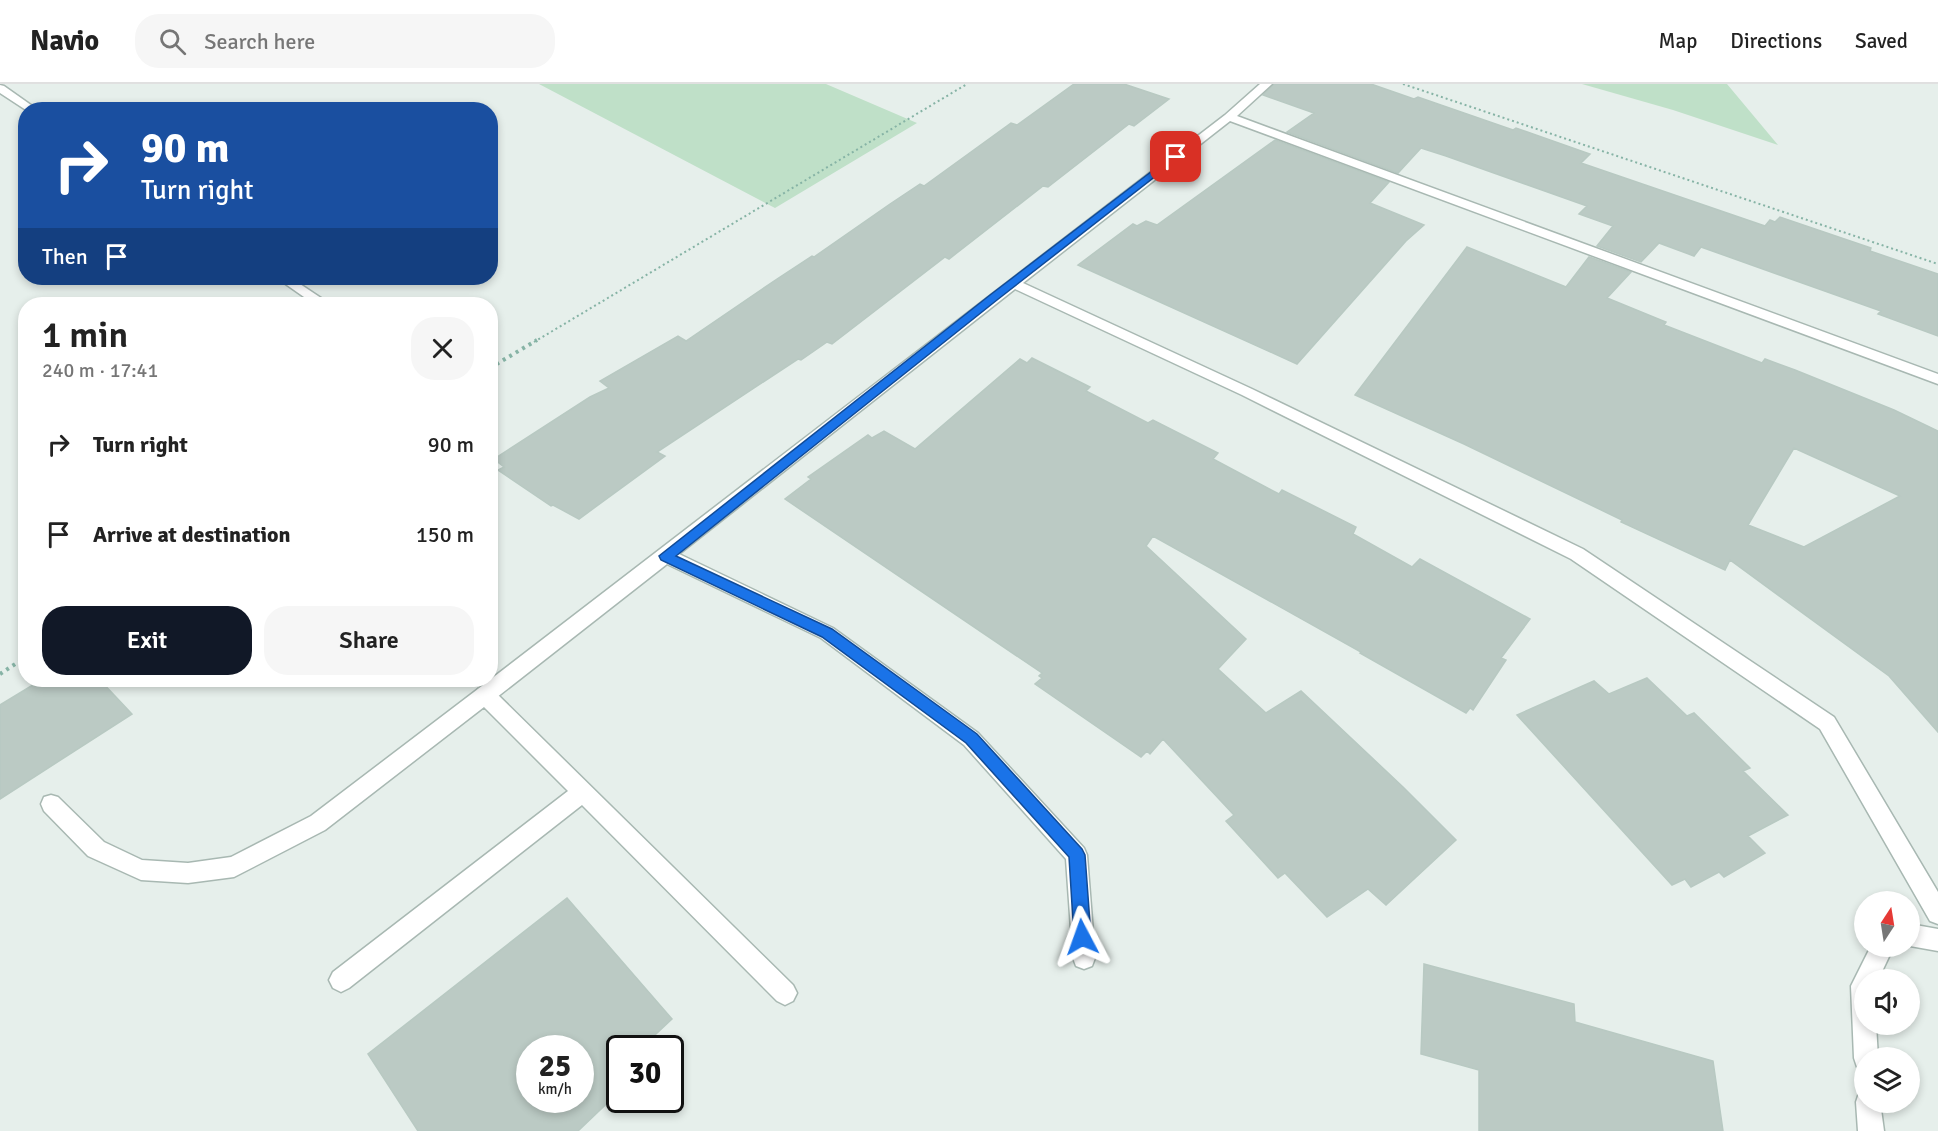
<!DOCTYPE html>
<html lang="en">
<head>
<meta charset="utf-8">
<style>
	body { margin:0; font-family:Signika,sans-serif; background:#f6f6f6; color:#222; height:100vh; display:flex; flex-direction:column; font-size:22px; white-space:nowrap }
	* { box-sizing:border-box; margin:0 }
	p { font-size:20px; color:#767676 }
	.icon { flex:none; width:33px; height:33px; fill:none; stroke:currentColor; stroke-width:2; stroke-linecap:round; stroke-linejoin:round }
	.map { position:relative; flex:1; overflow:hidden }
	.sheet { position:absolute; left:18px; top:213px; width:480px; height:390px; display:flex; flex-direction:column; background:#fff; border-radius:24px; box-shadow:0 3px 9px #0003 }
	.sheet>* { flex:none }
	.hud { position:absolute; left:18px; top:18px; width:480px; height:183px; border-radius:24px; box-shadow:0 3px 9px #0003; background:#1a4fa0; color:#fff; overflow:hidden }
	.needle { width:39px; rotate:12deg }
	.controls { position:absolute; left:1854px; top:807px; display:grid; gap:12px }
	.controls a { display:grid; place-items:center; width:66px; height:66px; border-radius:50%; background:#fff; box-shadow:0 3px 9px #0003; font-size:30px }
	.speed { position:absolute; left:516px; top:951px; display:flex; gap:12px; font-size:30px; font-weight:700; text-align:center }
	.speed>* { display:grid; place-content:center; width:78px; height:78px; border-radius:50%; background:#fff; box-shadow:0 3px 9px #0003; line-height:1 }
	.speed small { font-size:15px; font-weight:400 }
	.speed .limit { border:3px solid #111; border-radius:9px; background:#fff; color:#111 }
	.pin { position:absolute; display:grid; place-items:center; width:51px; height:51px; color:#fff; margin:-26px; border-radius:12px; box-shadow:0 3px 9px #0006 }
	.me { position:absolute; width:66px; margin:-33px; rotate:356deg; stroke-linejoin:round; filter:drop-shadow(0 0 4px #0008) }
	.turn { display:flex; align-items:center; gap:21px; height:126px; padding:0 24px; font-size:27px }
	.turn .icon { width:78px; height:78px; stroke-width:2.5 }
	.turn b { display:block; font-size:42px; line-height:51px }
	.then { display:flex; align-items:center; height:57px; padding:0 24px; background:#0003; gap:12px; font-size:22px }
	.round { display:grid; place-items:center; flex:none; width:63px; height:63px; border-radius:24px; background:#f6f6f6 }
	.head { display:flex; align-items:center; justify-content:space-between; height:102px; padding:0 24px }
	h1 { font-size:36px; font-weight:600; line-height:45px }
	.button { display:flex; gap:12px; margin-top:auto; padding:12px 24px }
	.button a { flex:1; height:69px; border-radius:24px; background:#111827; color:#fff; font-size:24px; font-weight:600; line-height:69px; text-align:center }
	.button a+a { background:#f6f6f6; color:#222 }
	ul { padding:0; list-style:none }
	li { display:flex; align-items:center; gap:18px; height:90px; padding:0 24px }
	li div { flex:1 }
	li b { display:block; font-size:22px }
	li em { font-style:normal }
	header { display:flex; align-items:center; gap:36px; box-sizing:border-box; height:84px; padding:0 30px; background:#fff; border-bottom:2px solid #e0e0e0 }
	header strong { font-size:28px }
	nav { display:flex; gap:33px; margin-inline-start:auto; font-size:21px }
	.search { width:420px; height:54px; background:#f6f6f6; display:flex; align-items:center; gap:15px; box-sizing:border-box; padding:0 21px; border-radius:24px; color:#767676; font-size:22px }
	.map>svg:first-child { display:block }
	.green { fill:#bfe0c8 }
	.building { fill:#bbcac4; stroke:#b8c9c2; stroke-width:1.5; fill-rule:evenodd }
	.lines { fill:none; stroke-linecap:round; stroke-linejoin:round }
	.service-casing { stroke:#a8b8b2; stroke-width:3 }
	.minor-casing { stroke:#a8b8b2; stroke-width:3 }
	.path-far1 { stroke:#86b3a5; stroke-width:2; stroke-dasharray:2 3; stroke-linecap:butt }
	.path { stroke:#86b3a5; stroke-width:4; stroke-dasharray:3 4.5; stroke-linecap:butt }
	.service { fill:#fff; fill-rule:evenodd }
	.minor { fill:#fff; fill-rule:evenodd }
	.route { fill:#1a73e8; stroke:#114b97; stroke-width:1.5 }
</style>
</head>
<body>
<header>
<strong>Navio</strong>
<div class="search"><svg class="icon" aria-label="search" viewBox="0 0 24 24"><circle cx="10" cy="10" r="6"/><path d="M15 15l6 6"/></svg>Search here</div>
<nav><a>Map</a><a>Directions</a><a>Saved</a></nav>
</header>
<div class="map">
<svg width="1938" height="1047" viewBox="0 0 1938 1047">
	<rect width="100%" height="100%" fill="#e6efeb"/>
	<path class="green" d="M 539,0 L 826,0 L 917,39 L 775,124 Z
		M 1582,0 L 1727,0 L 1778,61 L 1673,26 Z"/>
	<path class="building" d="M 1074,0 L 1124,0 L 1169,15 L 1134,42 L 1129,40 L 1048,103 L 1043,102 L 949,175 L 945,173 L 832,260 L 827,258 L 801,276 L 798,275 L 657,368 L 665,372 L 579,435 L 553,421 L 551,422 L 498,386 L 504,383 L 494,375 L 590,313 L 609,304 L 600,297 L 678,252 L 686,257 L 777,195 L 812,172 L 814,173 L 890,120 L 920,100 L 924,102 L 1011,39 L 1017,41 Z
		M 1274,0 L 1371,0 L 1414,15 L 1418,13 L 1513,46 L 1516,44 L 1590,70 L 1581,79 L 1765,142 L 1770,136 L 1775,138 L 1780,133 L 1871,164 L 1870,167 L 1938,190 L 1938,252 L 1878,230 L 1881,227 L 1701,163 L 1694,172 L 1659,159 L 1641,178 L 1597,162 L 1613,142 L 1579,130 L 1587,122 L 1446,72 L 1421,64 L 1398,89 L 1287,48 L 1314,29 L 1263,11 Z
		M 1275,56 L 1389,98 L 1370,119 L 1424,141 L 1406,157 L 1297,280 L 1078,181 L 1133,140 L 1137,142 L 1146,137 L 1157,141 Z
		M 1467,163 L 1566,203 L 1589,173 L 1631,188 L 1607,214 L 1666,238 L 1664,241 L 1762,279 L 1765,275 L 1795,286 L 1894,326 L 1938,347 L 1938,648 L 1889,592 L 1730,476 L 1725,486 L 1621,438 L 1622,436 L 1464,360 L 1355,311 ZM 1794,364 L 1900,412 L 1804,463 L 1748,441 Z
		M 1032,274 L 1090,303 L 1086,307 L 1148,339 L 1153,336 L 1218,369 L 1213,375 L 1279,410 L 1282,406 L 1356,443 L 1353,450 L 1412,483 L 1420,475 L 1530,535 L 1501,574 L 1506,576 L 1473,626 L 1470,624 L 1466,629 L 1360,569 L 1361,568 L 1153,452 L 1146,462 L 1246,555 L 1218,585 L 1266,629 L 1301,607 L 1403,703 L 1456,756 L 1386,821 L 1368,805 L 1327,833 L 1285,789 L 1278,794 L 1226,737 L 1234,731 L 1163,655 L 1150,670 L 1147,667 L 1141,673 L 1035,600 L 1042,594 L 1039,592 L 1042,589 L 785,415 L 811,395 L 808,393 L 868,351 L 872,354 L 884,347 L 915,365 L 1020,275 L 1027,279 Z
		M 1647,594 L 1687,632 L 1694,629 L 1750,684 L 1743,687 L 1788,731 L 1748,752 L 1765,769 L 1724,793 L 1719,788 L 1691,803 L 1685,795 L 1672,801 L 1517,631 L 1594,597 L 1609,610 Z
		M 41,596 L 100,596 L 132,630 L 0,715 L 0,621 Z
		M 567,814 L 672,935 L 641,964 L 620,964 L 620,1007 L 578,1047 L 418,1047 L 368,970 ZM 530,964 L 580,964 L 580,1016 L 530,1016 Z
		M 1424,880 L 1574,920 L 1575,938 L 1713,977 L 1723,1047 L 1479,1047 L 1479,986 L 1421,970 Z"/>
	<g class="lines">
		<defs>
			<path id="service" d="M 485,603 L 492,605 L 793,901 L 797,909 L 793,917 L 785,921 L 777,917 L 582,721 L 349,904 L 341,908 L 333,904 L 329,896 L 333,888 L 568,707 L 484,623 L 325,746 L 234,793 L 188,799 L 141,796 L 88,772 L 44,727 L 41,720 L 44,713 L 51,711 L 58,713 L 104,758 L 142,776 L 188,779 L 231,773 L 311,732 L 478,605 Z"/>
			<path id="minor" d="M 1260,0 L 1272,0 L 1237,32 L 1938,290 L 1938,300 L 1230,37 L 1023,199 L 1252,305 L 1583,465 L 1834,633 L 1938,808 L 1938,840 L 1930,837 L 1820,645 L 1571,475 L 1242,311 L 1015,205 L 679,470 L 833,544 L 978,649 L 1084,764 L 1087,771 L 1095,874 L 1092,882 L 1084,885 L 1076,882 L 1073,874 L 1066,775 L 964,661 L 821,554 L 667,480 L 492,617 L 485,619 L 478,617 L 475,611 L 478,605 L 1225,31 Z
				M 0,1 L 4,2 L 38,26 L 26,26 L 0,9 Z
				M 277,194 L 291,194 L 330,220 L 314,220 Z
				M 1910,840 L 1938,845 L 1938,867 L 1910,862 Z
				M 1871,862 L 1894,862 L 1878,896 L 1864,896 L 1864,940 L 1876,940 L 1878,974 L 1864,974 L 1864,985 L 1857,983 L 1854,974 L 1851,902 Z
				M 1864,1007 L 1864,1018 L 1880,1018 L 1884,1047 L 1858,1047 L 1856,1018 L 1859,1009 Z"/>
		</defs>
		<use href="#service" class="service-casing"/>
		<use href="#minor" class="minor-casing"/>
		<path class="path-far1" d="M 1403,0 L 1938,180
			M 534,258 L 967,0"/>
		<path class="path" d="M 490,284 L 537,256
			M 0,590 L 26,573"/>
		<use href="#service" class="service"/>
		<use href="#minor" class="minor"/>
	</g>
	<path class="route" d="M 1173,71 L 1180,73 L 997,216 L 676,472 L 832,545 L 977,650 L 1082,765 L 1085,771 L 1091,853 L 1088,859 L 1082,861 L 1076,859 L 1074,853 L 1069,773 L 966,659 L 822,553 L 661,476 L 659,472 L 990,211 Z"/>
</svg>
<div class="controls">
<a><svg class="needle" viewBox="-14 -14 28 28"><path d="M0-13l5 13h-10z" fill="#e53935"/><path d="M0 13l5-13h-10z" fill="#767676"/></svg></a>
<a><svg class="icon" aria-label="sound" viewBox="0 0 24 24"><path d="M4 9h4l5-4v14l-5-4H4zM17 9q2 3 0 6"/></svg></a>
<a><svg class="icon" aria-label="layers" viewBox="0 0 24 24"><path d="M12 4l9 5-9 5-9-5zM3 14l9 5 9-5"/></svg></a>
</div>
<div class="speed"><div>25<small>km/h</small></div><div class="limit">30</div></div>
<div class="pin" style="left:1176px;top:73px;background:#d93025"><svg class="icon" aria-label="arrive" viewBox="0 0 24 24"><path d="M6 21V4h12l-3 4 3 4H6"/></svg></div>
<svg class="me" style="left:1082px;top:853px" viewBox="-20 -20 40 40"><path d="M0-17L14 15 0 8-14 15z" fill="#1a73e8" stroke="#fff" stroke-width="4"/></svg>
<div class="hud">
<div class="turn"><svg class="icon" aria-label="right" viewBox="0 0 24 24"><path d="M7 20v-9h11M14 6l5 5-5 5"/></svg><div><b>90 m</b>Turn right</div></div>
<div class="then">Then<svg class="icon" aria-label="arrive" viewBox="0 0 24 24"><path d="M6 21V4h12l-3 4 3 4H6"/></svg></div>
</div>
<section class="sheet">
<div class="head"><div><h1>1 min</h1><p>240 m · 17:41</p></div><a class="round"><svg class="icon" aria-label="close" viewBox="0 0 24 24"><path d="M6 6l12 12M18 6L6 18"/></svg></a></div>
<ul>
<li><svg class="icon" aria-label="right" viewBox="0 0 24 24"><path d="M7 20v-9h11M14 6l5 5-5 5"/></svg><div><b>Turn right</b></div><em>90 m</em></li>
<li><svg class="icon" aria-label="arrive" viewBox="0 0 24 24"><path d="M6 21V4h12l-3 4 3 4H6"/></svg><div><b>Arrive at destination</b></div><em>150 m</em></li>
</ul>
<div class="button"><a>Exit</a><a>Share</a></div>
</section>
</div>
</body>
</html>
